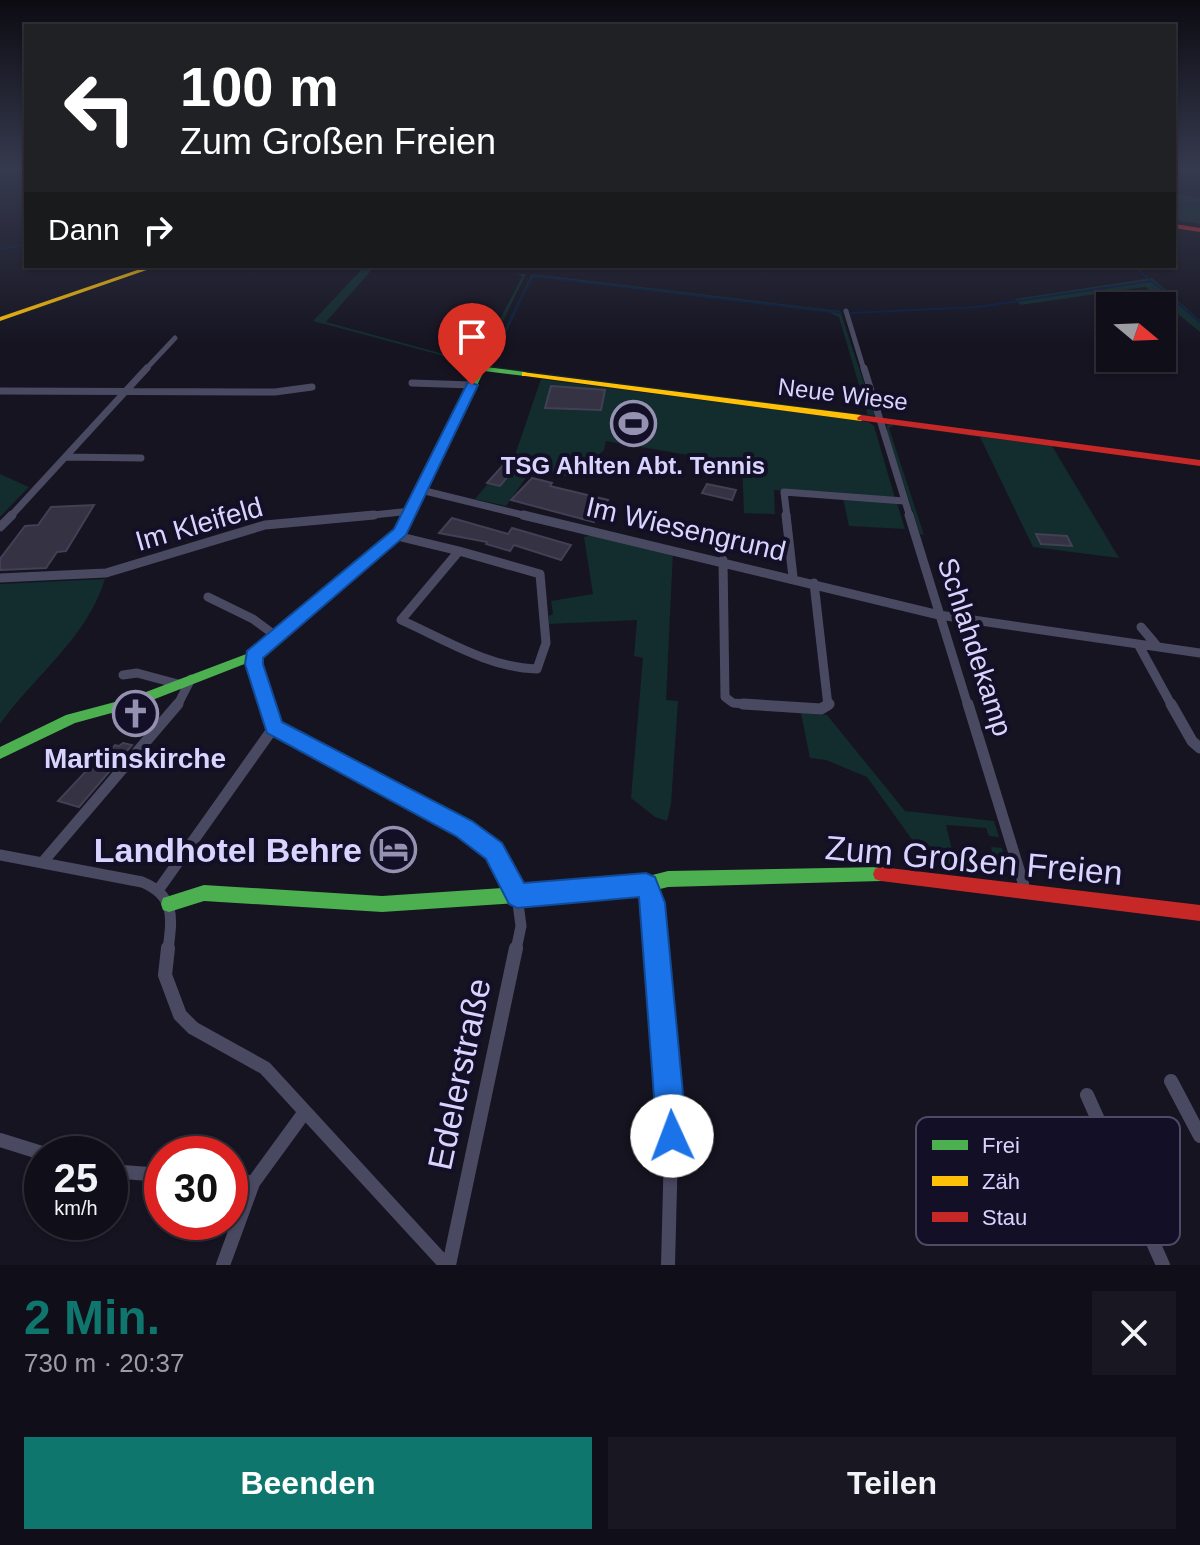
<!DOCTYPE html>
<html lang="de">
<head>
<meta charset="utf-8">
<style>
	body { margin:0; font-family:Arial,sans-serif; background:#191822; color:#f1f3f6; height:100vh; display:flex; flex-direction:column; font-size:30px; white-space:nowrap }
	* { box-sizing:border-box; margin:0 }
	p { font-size:26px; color:#9c9ca2 }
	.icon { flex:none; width:44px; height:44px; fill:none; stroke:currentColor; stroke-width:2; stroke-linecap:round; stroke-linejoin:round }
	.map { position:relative; height:1265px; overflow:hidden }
	.side { display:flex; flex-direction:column; background:#100f19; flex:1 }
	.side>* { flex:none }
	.top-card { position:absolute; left:24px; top:24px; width:1152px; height:244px; border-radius:0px; box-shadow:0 2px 6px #0004,0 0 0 2px #302f38; background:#202124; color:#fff; overflow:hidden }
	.needle { width:52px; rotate:109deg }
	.controls { position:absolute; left:1096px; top:292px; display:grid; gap:16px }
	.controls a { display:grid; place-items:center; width:80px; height:80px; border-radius:0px; background:#100f19; box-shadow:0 2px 6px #0004,0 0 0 2px #302f38; font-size:40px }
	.speed { position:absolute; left:24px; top:1136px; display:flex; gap:16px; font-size:40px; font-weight:700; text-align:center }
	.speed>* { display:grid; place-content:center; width:104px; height:104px; border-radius:50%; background:#100f19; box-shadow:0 2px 6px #0004,0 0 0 2px #302f38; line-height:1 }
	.speed small { font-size:20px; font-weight:400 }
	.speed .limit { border:12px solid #d22; background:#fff; color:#111 }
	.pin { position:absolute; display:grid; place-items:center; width:68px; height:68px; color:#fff; margin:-82px -34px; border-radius:50% 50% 50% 0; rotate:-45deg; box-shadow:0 0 8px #0007 }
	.pin .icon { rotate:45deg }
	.me { position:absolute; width:88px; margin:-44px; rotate:358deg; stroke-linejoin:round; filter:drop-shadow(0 0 6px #0008) }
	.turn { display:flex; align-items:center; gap:28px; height:168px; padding:0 24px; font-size:36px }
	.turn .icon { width:104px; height:104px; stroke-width:2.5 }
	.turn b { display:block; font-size:56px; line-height:68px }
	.then { display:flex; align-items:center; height:76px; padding:0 24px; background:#0003; gap:16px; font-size:30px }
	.round { display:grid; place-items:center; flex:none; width:84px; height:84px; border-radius:0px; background:#191822 }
	.head { display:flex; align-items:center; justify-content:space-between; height:136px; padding:0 24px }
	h1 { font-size:48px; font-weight:600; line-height:60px; color:#0f766e }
	.primary-button { display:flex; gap:16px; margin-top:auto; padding:16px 24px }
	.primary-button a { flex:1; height:92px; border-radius:0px; background:#0f766e; color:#fff; font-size:32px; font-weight:600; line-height:92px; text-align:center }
	.primary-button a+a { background:#191822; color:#f1f3f6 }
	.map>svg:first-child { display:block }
	.green { fill:#132c2d; fill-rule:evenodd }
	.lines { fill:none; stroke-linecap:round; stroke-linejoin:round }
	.stream { stroke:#0b1e41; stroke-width:2 }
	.building { fill:#343243; stroke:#433f54; stroke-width:2 }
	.street-far4 { stroke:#4a4962; stroke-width:5 }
	.street-far3 { stroke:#4a4962; stroke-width:7 }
	.street-far2 { stroke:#4a4962; stroke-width:9 }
	.street-far1 { stroke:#4a4962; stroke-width:11 }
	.street { stroke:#4a4962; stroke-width:14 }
	.fast { fill:#4caf50; fill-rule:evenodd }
	.slow { fill:#ffc107; fill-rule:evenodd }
	.jam { fill:#c62828; fill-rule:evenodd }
	.route { fill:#1a73e8; stroke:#114b97; stroke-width:2 }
	.labels { text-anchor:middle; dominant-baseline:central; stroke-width:8; stroke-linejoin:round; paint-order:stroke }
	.far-street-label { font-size:24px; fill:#d9d4ff; stroke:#130f26 }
	.far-poi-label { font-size:24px; font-weight:bold; fill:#d9d4ff; stroke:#130f26 }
	.street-label { font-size:28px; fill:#d9d4ff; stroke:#130f26 }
	.poi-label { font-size:28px; font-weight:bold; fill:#d9d4ff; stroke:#130f26 }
	.near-poi-label { font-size:34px; font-weight:bold; fill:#d9d4ff; stroke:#130f26; text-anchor:end }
	.near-street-label { font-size:34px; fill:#d9d4ff; stroke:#130f26 }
	.key { fill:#130f26; stroke:#4e4a67; stroke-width:2 }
	.key-label { font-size:22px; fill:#d9d4ff }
</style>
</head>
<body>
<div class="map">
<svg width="1200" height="1265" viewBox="0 0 1200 1265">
	<rect width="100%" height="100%" fill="#161421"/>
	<path class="green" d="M 1174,193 L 1200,198 L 1200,224 L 1174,220 L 1174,201 L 1178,200 L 1174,199 Z
		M 365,266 L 375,266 L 326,322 L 473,362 L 478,361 L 522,277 L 518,274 L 526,274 L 483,362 L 478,365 L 313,321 Z
		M 532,274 L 840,311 L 875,416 L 486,366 ZM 538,277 L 828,312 L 839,317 L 868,416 L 495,368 L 491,364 L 532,278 Z
		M 1152,278 L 1200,320 L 1200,332 L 1145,287 L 1020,305 L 1015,299 Z
		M 541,379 L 868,422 L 874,426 L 895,498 L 774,490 L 775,514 L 744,513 L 742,464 L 606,441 L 604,450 L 573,478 L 532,469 L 506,506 L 475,499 L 505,463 L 514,458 Z
		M 887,424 L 1052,446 L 1119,558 L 1033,547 L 980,437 L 894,425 L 889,428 L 924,535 L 920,534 L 887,434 Z
		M 0,474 L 29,487 L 0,517 Z
		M 843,498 L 897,503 L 905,529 L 849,526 Z
		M 597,534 L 673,552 L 666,700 L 678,701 L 671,804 L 667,821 L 655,817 L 631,798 L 643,658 L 634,656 L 637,620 L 549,624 L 549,616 L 553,614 L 551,601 L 593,594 L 584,537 Z
		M 105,579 C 87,638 35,675 0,724 L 0,584 Z
		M 801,713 L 827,715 L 905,811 L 994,821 L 999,837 L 989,836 L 986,828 L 946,825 L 953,854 L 994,858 L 991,847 L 1002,848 L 1009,873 L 931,866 L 867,777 L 826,760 L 810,758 Z"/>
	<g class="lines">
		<path class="stream" d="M 1174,205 L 1200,204
			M 0,249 L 26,245
			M 1134,266 L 1147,277
			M 1149,279 L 1200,322
			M 851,313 L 978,307 L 1152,281
			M 486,365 L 533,276 L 841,313"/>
	</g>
	<path class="building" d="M 551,386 L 605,390 L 601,410 L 545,408 Z
		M 505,463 L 517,465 L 500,486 L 487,483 Z
		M 532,478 L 552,483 L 550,486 L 608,500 L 594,522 L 511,500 Z
		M 707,484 L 736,490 L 732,500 L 702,493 Z
		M 94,505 L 66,551 L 57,552 L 46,568 L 0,570 L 0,559 L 25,526 L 38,525 L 51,507 Z
		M 452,518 L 508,534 L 512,528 L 571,545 L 561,560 L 514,545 L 510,551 L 486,544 L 487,542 L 439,533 Z
		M 1036,534 L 1067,536 L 1072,546 L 1041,544 Z
		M 123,743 L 132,745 L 79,807 L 58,801 L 88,769 L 92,770 L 115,745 L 119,746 Z"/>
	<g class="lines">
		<path class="street-far4" d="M 846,311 L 864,370
			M 145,370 L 175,338"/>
		<path class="street-far3" d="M 864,368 L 910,517
			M 412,383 L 472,385
			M 0,391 L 275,392 L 312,387
			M 66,457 L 141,458
			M 421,490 L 531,517
			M 10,517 L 147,368
			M 354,517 L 411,511
			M 787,517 L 784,492 L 904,501"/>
		<path class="street-far2" d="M 523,515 L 939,615 L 1200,653
			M 786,515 L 793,577
			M 909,515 L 968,706
			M 0,527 L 12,515
			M 397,536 L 459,551
			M 459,551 L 540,574 L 546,643 L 537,669 C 489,668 444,639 401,620 Z
			M 723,560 L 725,697 L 733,703 L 772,706
			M 0,578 L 106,573 L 265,525 L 374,515
			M 814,583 L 828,706
			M 208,597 L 253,619 L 276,636
			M 1141,627 L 1157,646
			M 1138,644 L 1172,706
			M 253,656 L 268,706
			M 123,675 L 137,673 L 178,684
			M 177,706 L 191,679"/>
		<path class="street-far1" d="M 267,704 L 274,727 L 464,829 L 494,851 L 517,896 L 521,926 L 516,950
			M 743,704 L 821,709 L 829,704
			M 968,704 L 1025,889
			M 1171,704 L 1192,741 L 1200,748
			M 0,855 L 142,882 C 176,896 172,918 168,950
			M 42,863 L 178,704
			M 646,885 L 653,903 L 657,950
			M 159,889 L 274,727"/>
		<path class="street" d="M 168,948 L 165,975 L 180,1015 L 193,1028 L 265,1068 L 446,1265
			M 657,948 L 672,1111 L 668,1265
			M 1171,1081 L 1200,1136
			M 1087,1095 L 1163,1265
			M 0,1140 L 45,1154
			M 110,1171 L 162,1175
			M 230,1178 L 253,1183
			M 223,1265 L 253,1183 L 304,1113
			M 449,1265 L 516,948"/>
		<path class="fast" d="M 478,366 L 525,372 L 529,374 L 525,376 L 484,371 L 405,533 L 257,659 L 137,706 L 75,723 L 0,759 L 0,747 L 66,715 L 130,698 L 249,653 L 397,529 Z
			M 881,867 L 887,869 L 889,874 L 887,879 L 881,881 L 668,887 L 637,895 L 382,912 L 204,901 L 169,912 L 163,910 L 161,904 L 163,898 L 204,885 L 382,896 L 637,879 L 668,871 Z"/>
		<path class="slow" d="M 149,266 L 158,266 L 0,321 L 0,317 Z
			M 522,372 L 861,415 L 865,418 L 861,421 L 525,376 L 522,376 Z"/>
		<path class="jam" d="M 1174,224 L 1200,228 L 1200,232 L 1174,228 Z
			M 861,415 L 1200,460 L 1200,466 L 858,420 L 857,418 Z
			M 881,867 L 1200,905 L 1200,921 L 881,881 L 875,879 L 873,874 L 875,869 Z"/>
	</g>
	<linearGradient id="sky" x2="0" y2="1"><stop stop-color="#0c0b12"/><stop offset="0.49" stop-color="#363a4e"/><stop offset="1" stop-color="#363a4e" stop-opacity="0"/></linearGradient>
	<rect width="1200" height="345" fill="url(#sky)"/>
	<path class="route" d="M 468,382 L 478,385 L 406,535 L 263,658 L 263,664 L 282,722 L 472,821 L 502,843 L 524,883 L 646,873 L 655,877 L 665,903 L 687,1136 L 683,1147 L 672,1151 L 661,1147 L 657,1136 L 639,897 L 517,908 L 509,904 L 486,859 L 456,836 L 267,733 L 245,664 L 247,651 L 394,529 Z"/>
	<defs>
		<symbol id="stadium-ring" viewBox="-11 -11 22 22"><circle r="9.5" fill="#130f26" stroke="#9591b1" stroke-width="1.5"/><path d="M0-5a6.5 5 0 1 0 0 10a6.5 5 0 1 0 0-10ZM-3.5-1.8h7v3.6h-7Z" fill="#9591b1"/></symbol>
		<symbol id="church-ring" viewBox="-11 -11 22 22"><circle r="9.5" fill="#130f26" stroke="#9591b1" stroke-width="1.5"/><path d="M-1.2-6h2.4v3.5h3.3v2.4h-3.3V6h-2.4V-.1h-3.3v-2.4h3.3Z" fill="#9591b1"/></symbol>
		<symbol id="hotel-ring" viewBox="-11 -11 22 22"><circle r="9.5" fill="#130f26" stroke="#9591b1" stroke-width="1.5"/><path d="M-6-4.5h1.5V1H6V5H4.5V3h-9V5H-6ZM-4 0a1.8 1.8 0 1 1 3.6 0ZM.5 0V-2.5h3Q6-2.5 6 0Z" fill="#9591b1"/></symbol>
	</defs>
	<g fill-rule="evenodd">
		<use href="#stadium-ring" x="608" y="398" width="51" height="51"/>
		<use href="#church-ring" x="110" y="688" width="51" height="51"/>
		<use href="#hotel-ring" x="368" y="824" width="51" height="51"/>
	</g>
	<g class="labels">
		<g class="far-street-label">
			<text transform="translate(843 394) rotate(7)">Neue Wiese</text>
		</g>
		<g class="far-poi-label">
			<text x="633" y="465">TSG Ahlten Abt. Tennis</text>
		</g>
		<g class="street-label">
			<text transform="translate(199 524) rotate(-16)">Im Kleifeld</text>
			<text transform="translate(686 529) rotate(13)">Im Wiesengrund</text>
			<text transform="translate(975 647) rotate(72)">Schlahdekamp</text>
		</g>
		<g class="poi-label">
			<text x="135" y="758">Martinskirche</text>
		</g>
		<g class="near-poi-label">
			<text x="362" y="850">Landhotel Behre</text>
		</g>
		<g class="near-street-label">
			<text transform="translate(974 860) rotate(5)">Zum Großen Freien</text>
			<text transform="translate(459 1074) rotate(-78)">Edelerstraße</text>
		</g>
	</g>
	<rect x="916" y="1117" width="264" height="128" rx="12" class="key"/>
	<rect x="932" y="1140" width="36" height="10" fill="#4caf50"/>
	<rect x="932" y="1176" width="36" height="10" fill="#ffc107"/>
	<rect x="932" y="1212" width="36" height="10" fill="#c62828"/>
	<g class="key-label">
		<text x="982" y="1153">Frei</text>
		<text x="982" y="1189">Zäh</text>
		<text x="982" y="1225">Stau</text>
	</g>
</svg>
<div class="controls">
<a><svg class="needle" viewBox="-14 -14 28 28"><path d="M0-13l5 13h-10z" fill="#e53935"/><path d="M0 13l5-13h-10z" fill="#9c9ca2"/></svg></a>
</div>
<div class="speed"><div>25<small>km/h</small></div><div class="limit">30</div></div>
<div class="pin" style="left:472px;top:385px;background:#d93025"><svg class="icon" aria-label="arrive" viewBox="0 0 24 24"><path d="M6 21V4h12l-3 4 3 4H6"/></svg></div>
<svg class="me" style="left:672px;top:1136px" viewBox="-20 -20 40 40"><circle r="19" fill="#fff"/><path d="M0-13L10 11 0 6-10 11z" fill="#1a73e8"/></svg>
<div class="top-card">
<div class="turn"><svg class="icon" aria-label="left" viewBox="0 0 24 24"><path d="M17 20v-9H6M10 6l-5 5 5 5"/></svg><div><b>100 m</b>Zum Großen Freien</div></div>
<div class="then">Dann<svg class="icon" aria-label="right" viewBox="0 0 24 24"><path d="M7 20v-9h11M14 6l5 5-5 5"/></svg></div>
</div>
</div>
<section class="side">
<div class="head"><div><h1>2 Min.</h1><p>730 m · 20:37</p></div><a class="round"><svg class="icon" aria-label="close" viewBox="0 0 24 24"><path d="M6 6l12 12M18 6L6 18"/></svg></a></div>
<div class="primary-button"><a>Beenden</a><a>Teilen</a></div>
</section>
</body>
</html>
